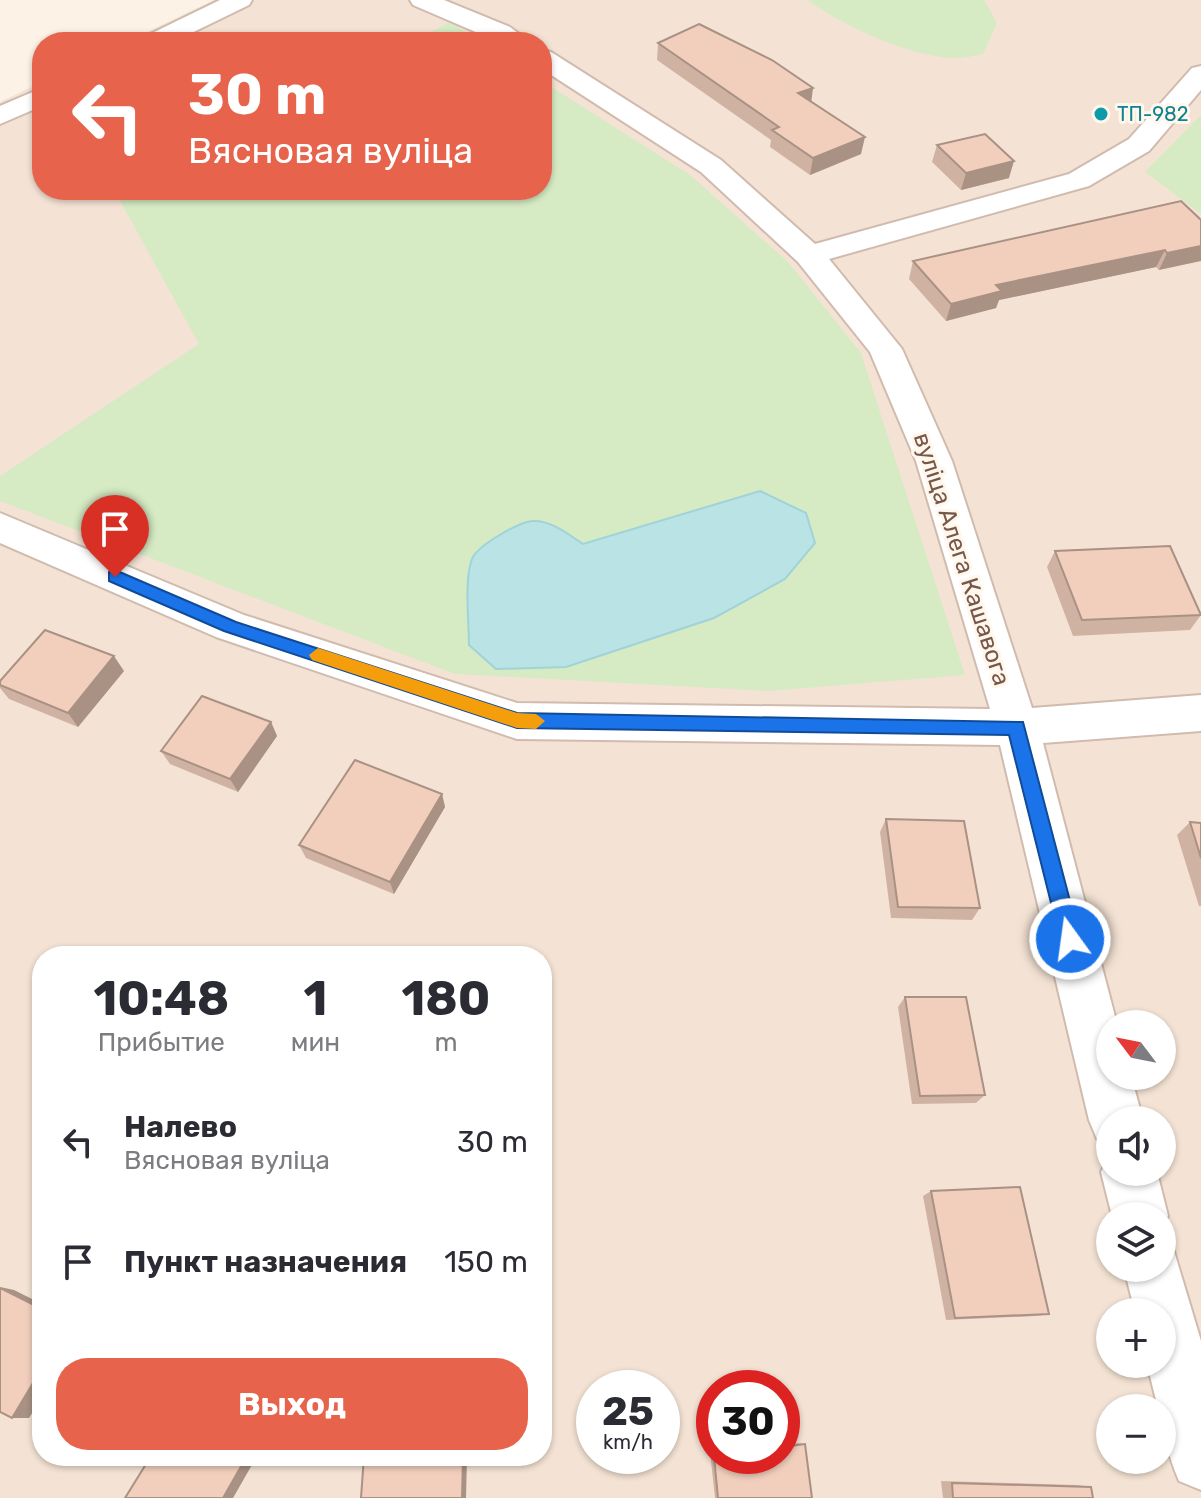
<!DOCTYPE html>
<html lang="ru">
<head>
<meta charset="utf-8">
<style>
	body { margin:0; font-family:Rubik,sans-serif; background:#f7f7f7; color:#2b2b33; height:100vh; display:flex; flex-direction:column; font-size:30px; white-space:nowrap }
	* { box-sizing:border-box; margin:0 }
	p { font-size:26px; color:#7c7c81 }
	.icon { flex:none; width:44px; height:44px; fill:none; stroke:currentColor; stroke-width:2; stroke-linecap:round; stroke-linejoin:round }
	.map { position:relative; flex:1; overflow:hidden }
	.panel { position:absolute; left:32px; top:946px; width:520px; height:520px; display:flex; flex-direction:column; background:#fff; border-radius:32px; box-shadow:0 2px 6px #0004 }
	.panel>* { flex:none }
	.top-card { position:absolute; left:32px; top:32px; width:520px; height:168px; border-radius:32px; box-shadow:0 2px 6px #0004; background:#e7634b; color:#fff; overflow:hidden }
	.needle { width:52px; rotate:302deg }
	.buttons { position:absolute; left:1096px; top:1010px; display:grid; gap:16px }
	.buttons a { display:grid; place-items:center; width:80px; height:80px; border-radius:50%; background:#fff; box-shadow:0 2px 6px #0004; font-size:40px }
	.speed { position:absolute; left:576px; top:1370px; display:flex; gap:16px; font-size:40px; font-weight:700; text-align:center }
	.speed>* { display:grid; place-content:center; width:104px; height:104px; border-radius:50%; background:#fff; box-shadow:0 2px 6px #0004; line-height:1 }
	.speed small { font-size:20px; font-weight:400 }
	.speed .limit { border:12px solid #d22; background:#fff; color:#111 }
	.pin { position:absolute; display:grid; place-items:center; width:68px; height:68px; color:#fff; margin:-82px -34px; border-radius:50% 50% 50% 0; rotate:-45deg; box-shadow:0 0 8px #0007 }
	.pin .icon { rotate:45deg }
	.me { position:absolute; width:88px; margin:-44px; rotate:346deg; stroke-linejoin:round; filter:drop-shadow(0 0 6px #0008) }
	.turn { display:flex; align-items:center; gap:28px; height:168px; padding:0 24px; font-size:36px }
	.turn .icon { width:104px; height:104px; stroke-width:2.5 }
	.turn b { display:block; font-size:56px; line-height:68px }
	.eta { display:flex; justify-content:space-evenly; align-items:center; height:136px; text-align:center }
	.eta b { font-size:48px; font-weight:700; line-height:56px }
	.action { display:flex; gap:16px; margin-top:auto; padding:16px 24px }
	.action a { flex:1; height:92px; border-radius:32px; background:#e7634b; color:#fff; font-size:32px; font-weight:700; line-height:92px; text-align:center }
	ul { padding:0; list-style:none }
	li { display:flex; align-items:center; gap:24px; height:120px; padding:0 24px }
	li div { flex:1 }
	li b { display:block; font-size:30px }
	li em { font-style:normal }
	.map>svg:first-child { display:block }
	.residential { fill:#f4e3d4; fill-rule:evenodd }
	.green { fill:#d6eac4 }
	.water { fill:#bae3e6; stroke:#a0d3d8; stroke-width:2 }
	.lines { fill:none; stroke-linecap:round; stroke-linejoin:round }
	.minor-casing { stroke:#d0bbae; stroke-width:4 }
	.minor { fill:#fff; fill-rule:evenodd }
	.wall { fill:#d0b2a3 }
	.shaded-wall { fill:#a99184 }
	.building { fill:#f2cfbd; stroke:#a99184; stroke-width:2 }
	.route { fill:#1a73e8; stroke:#114b97; stroke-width:2 }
	.slow { fill:#f59e0b }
	.culture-dot { fill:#0f9aa8; stroke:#fff6ec; stroke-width:3 }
	.labels { text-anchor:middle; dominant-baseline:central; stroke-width:6; stroke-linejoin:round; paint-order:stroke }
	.far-culture-label { font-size:20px; fill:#0d838f; stroke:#fff6ec; text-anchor:start }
	.street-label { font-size:24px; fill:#76574a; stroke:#fff6ec }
</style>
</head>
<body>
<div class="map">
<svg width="1201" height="1498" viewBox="0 0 1201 1498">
	<rect width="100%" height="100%" fill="#fcf2e6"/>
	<path class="residential" d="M 214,0 L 1201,0 L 1201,1498 L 0,1498 L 0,102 L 42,82 L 42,190 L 542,190 L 542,42 L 126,42 ZM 42,956 L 542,956 L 542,1456 L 42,1456 ZM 1110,1024 L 1162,1024 L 1162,1076 L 1110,1076 ZM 1110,1120 L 1162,1120 L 1162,1172 L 1110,1172 ZM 1110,1216 L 1162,1216 L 1162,1268 L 1110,1268 ZM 1110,1312 L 1162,1312 L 1162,1364 L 1110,1364 ZM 594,1388 L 662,1388 L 662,1456 L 594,1456 ZM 714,1388 L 782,1388 L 782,1456 L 714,1456 ZM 1110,1408 L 1162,1408 L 1162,1460 L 1110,1460 Z"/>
	<path class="green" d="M 807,0 L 984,0 L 997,23 L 983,54 C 975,55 967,58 959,58 C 912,59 844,26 807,0 Z
		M 450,22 L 481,42 L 412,42 Z
		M 542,81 L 690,175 L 788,262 L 861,353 L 965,675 L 769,691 L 455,674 L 0,501 L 0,476 L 199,344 L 119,199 L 136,190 L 542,190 Z
		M 1201,115 L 1201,214 L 1145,172 Z"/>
	<path class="water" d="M 760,491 L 806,513 L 815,543 L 785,579 L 714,618 L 566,667 L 496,669 L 469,645 C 469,623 464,579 472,559 C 477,546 518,522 533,521 C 551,520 569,535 583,544 Z"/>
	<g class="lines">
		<defs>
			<path id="minor" d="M 220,0 L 252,0 L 249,5 L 173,42 L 140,42 L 144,37 Z
				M 410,0 L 444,0 L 510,27 L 530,42 L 499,42 L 413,5 Z
				M 542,50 L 551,52 L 721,160 L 815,244 L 1069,174 L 1129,139 L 1192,68 L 1201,66 L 1201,90 L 1149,151 L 1089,186 L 829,259 L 902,349 L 952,461 L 1032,708 L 1201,695 L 1201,731 L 1043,743 L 1117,1024 L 1110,1024 L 1110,1076 L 1131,1076 L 1143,1120 L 1110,1120 L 1110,1144 L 1097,1139 L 1089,1120 L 1000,745 L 517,739 L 216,637 L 0,543 L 0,513 L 244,615 L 517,703 L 990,709 L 916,461 L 870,352 L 798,262 L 701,172 L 542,69 Z
				M 42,88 L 42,106 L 0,124 L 0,106 Z
				M 1110,1153 L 1110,1172 L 1157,1172 L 1168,1216 L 1162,1231 L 1162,1216 L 1112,1216 L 1101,1172 Z
				M 1162,1243 L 1173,1248 L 1201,1341 L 1201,1490 L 1179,1481 C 1169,1457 1162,1434 1162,1408 L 1158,1408 L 1147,1364 L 1162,1364 L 1162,1312 L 1135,1312 L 1124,1268 L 1162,1268 Z"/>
		</defs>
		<use href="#minor" class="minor-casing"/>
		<use href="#minor" class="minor"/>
	</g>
	<path class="wall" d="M 658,43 L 811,102 L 861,154 L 810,175 L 770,147 L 771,140 L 657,60 Z
		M 937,145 L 1009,178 L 961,190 L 932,162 Z
		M 1201,220 L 1159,270 L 1156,267 L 999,300 L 996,308 L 946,321 L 909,279 L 913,261 Z
		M 1055,551 L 1201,613 L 1201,615 L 1190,630 L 1073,636 L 1047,567 Z
		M 124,671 L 78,727 L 9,699 L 0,688 L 0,681 Z
		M 271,722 L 277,736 L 238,792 L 170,764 L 161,751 Z
		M 442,794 L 445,807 L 394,894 L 306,858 L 299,845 Z
		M 886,819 L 980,908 L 972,920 L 891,918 L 880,832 Z
		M 1190,822 L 1201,823 L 1201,906 L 1199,906 L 1177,835 Z
		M 905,997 L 985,1095 L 976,1103 L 912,1104 L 898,1007 Z
		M 931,1191 L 1049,1314 L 1036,1316 L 946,1320 L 923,1196 Z
		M 799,1443 L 805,1444 L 812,1498 L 715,1498 L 710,1452 L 714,1451 L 714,1456 L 782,1456 L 782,1445 Z
		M 941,1481 L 1077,1485 L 1091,1487 L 1093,1498 L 943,1498 Z"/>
	<path class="shaded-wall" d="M 813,88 L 811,104 L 798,93 Z
		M 865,137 L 861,154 L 810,175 L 813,158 Z
		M 1014,161 L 1009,178 L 961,190 L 966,173 Z
		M 1201,246 L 1201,261 L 1159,270 L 1167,253 Z
		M 1165,250 L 1156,267 L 999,300 L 996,308 L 946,321 L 951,304 L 996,285 Z
		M 114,656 L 124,671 L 78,727 L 68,713 Z
		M 271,722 L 277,736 L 238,792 L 230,779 Z
		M 442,794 L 445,807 L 394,894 L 390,882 Z
		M 0,1287 L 14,1290 L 42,1304 L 42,1309 Z
		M 42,1368 L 42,1397 L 29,1418 L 12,1418 Z
		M 247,1456 L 257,1456 L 233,1498 L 223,1498 Z
		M 463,1456 L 467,1456 L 466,1498 L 462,1498 Z"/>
	<path class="building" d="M 699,24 L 772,60 L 813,88 L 798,93 L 865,137 L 813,158 L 772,130 L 779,127 L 658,43 Z
		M 985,134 L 1014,161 L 966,173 L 937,145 Z
		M 1181,201 L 1201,220 L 1201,246 L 1167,253 L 1165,250 L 996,285 L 1002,291 L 951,304 L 913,261 Z
		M 1170,546 L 1201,615 L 1082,620 L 1055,551 Z
		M 45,630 L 114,656 L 68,713 L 0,685 L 0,681 Z
		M 202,696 L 271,722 L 230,779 L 161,751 Z
		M 355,760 L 442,794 L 390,882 L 299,845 Z
		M 886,819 L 964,821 L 980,908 L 898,907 Z
		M 1190,822 L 1201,823 L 1201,858 Z
		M 905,997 L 966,997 L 985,1095 L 920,1096 Z
		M 1020,1187 L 1049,1314 L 955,1318 L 931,1191 Z
		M 0,1288 L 42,1309 L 42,1368 L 12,1418 L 0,1412 Z
		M 805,1444 L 812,1498 L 718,1498 L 714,1456 L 782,1456 L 782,1447 Z
		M 151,1456 L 247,1456 L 223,1498 L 125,1498 Z
		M 364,1456 L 463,1456 L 462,1498 L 361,1498 Z
		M 952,1483 L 1091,1487 L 1093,1498 L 953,1498 Z"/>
	<path class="route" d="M 115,570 L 236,622 L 517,713 L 1023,722 L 1080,939 L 1077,946 L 1070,948 L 1063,946 L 1060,939 L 1009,735 L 517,728 L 224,631 L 109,581 L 109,572 Z"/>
	<path class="slow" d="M 318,648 L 517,713 L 536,714 L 545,721 L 536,729 L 517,728 L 312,660 L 309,655 Z"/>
	<circle class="culture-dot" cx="1101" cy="114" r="8"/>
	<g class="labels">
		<g class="far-culture-label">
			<text x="1117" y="114">ТП-982</text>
		</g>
		<g class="street-label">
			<text transform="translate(962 559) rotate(72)">вуліца Алега Кашавога</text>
		</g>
	</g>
</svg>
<div class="buttons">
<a><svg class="needle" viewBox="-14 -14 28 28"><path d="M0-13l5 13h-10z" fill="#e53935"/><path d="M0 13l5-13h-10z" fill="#7c7c81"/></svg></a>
<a><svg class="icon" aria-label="sound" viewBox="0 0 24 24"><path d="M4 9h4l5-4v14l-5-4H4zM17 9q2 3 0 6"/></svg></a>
<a><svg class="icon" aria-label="layers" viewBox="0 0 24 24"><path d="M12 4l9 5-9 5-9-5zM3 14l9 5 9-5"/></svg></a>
<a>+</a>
<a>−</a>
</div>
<div class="speed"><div>25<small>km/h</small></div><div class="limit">30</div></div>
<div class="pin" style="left:115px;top:577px;background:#d93025"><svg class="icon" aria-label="arrive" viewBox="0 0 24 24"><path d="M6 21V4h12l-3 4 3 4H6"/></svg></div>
<svg class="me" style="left:1070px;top:939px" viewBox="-20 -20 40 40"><circle r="17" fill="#1a73e8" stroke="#fff" stroke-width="3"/><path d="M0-11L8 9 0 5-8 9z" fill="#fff"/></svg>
<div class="top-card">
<div class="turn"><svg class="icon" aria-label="left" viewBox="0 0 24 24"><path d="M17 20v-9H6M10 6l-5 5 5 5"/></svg><div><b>30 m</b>Вясновая вуліца</div></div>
</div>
<section class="panel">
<div class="eta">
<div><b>10:48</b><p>Прибытие</p></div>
<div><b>1</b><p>мин</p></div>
<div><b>180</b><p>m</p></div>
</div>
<ul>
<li><svg class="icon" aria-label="left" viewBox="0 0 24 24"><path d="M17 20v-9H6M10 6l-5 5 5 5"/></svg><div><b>Налево</b><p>Вясновая вуліца</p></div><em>30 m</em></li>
<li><svg class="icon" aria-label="arrive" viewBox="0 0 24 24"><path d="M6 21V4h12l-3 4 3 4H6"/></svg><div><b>Пункт назначения</b></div><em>150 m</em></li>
</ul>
<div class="action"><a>Выход</a></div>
</section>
</div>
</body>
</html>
